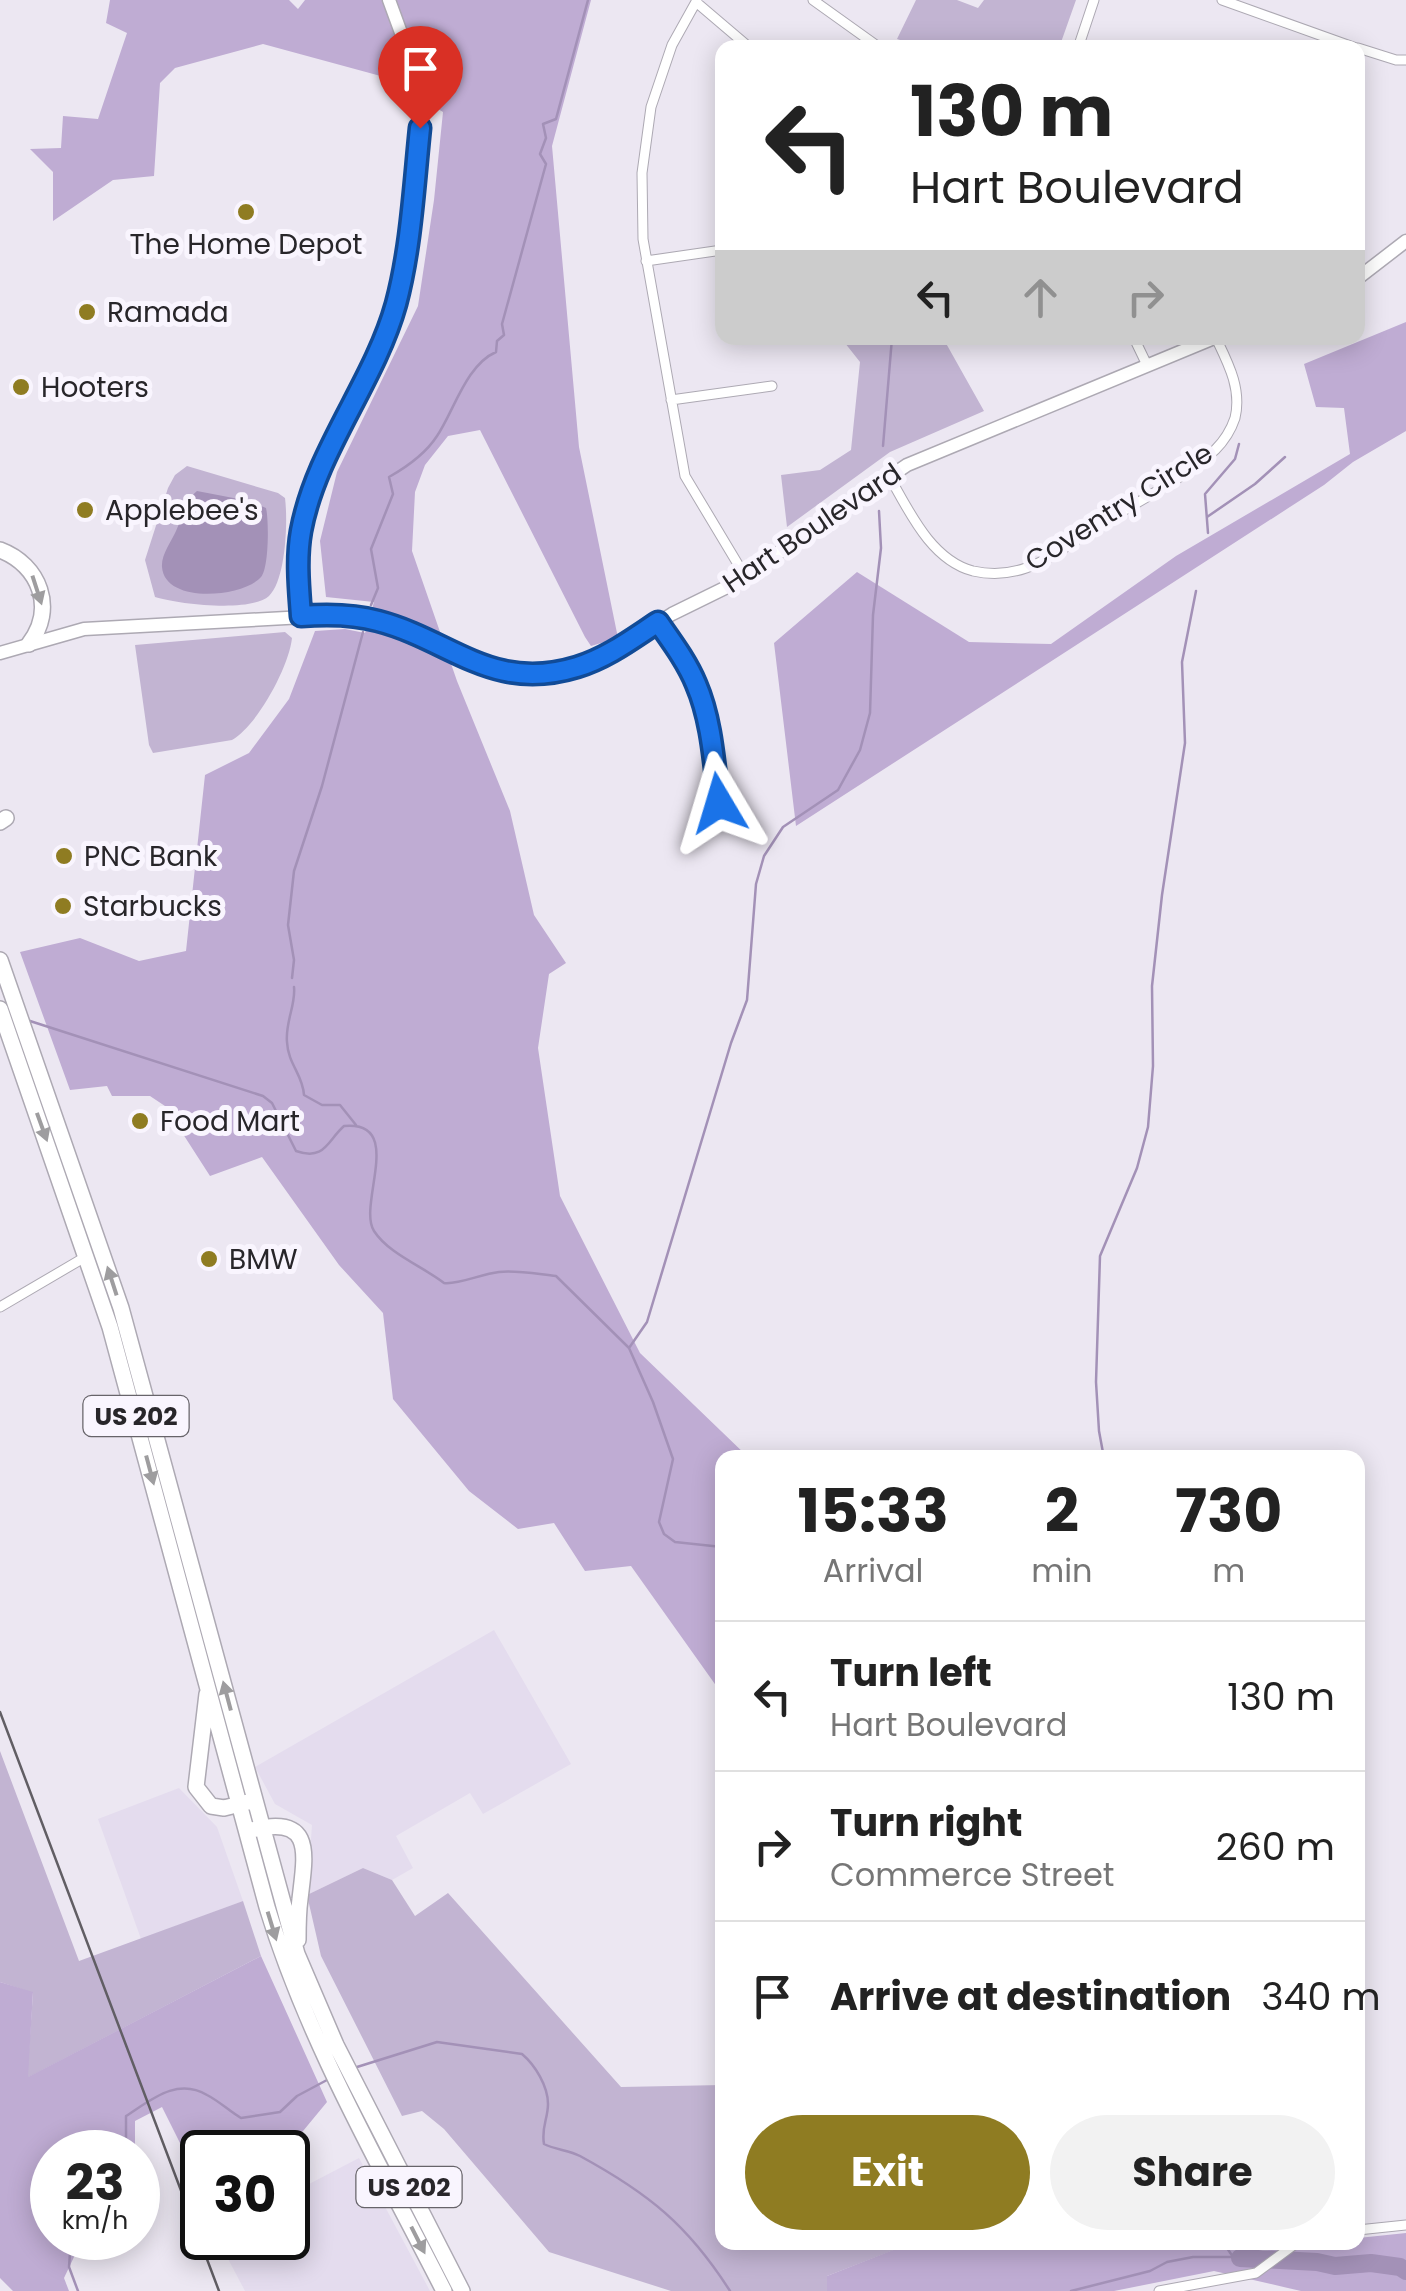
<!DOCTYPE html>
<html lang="en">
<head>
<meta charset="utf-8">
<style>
	body { margin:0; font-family:Poppins,sans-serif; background:#f2f2f2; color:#222; height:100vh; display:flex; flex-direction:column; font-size:38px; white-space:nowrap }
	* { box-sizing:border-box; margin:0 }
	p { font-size:32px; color:#767676 }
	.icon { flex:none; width:55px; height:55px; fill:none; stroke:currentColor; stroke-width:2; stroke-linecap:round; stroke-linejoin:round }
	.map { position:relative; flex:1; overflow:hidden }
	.panel { position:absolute; left:715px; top:1450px; width:650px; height:800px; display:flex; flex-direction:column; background:#fff; border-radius:20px; box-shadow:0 5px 25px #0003 }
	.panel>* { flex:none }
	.hud { position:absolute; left:715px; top:40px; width:650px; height:305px; border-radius:20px; box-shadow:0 5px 25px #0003; background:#fff; color:#222; overflow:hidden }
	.speed { position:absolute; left:30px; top:2130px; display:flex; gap:20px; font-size:50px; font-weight:700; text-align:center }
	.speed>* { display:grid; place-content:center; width:130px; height:130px; border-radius:50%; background:#fff; box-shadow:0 5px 25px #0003; line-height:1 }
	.speed small { font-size:25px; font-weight:400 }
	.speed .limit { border:5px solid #111; border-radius:15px; background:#fff; color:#111 }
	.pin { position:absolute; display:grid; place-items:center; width:85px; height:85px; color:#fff; margin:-102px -42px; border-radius:50% 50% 50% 0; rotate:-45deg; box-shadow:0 0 10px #0007 }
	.pin .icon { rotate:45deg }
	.me { position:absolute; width:110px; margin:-55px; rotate:353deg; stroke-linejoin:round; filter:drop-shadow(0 0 8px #0008) }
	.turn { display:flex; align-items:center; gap:35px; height:210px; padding:0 30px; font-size:45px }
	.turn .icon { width:130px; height:130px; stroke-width:2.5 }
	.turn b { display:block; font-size:70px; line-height:85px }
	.lanes { display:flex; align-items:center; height:95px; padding:0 30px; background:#0003; justify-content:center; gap:50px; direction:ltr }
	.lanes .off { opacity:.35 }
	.eta { display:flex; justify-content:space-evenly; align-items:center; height:170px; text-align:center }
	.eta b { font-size:60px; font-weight:700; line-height:70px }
	.button { display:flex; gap:20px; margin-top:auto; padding:20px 30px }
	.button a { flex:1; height:115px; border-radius:60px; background:#8f7c22; color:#fff; font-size:40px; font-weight:700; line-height:115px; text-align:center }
	.button a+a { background:#f2f2f2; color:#222 }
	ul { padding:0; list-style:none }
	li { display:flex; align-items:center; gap:30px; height:150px; padding:0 30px; border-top:2px solid #e0e0e0 }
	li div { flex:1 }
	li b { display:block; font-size:38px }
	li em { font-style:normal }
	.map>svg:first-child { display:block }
	.built { fill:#e4dcee }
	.green { fill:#c2b4d2 }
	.forest { fill:#bfacd3 }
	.water { fill:#a391b7 }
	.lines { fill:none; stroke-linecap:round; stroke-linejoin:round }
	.stream { stroke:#a391b7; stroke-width:2.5 }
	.river { stroke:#a391b7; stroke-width:18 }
	.street-casing { stroke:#ada9b3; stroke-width:11 }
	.secondary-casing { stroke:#ada9b3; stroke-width:15 }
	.highway-casing { stroke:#ada9b3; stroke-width:18 }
	.street { stroke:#fff; stroke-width:9 }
	.secondary { stroke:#fff; stroke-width:12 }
	.highway { stroke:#fff; stroke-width:15 }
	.rail { stroke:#615e64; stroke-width:2.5 }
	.oneway { fill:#9e9d9f }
	.route-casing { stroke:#114b97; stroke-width:25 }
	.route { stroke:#1a73e8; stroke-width:18 }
	.poi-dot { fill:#8f7c22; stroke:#f9f5fe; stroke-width:4 }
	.labels { text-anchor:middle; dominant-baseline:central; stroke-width:10; stroke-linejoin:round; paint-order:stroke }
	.shield { fill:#f9f5fe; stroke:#67646a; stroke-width:2.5 }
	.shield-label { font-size:25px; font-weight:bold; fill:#28262a }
	.poi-label { font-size:28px; fill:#28262a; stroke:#f9f5fe; text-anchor:start }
	.street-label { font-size:28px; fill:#28262a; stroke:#f9f5fe }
</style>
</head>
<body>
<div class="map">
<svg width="1406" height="2291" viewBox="0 0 1406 2291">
	<rect width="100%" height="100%" fill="#ece7f2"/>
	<path class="built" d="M 494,1630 L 571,1764 L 483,1814 L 470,1793 L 396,1836 L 413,1868 L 392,1880 L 363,1868 L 307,1895 L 312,1825 L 275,1804 L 255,1767 Z
		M 179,1788 L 217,1827 L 243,1901 L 141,1939 L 98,1819 Z
		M 359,2158 L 430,2291 L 245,2291 L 217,2238 L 288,2238 L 288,2195 Z"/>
	<path class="green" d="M 916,0 L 957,0 L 978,8 L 984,0 L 1076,0 L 1059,48 L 920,47 L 897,39 Z
		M 841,338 L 943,338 L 984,411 L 890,452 L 787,527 L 781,475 L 820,470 L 851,450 L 860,362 Z
		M 187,466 L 278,493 L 285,498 C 288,521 286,580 269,596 C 250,613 178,604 155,597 L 145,560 L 168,488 L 175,475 Z
		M 285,632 L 292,638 C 289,667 257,726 232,740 L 153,753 L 149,745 L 135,645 Z
		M 0,1751 L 79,1961 L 243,1901 L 261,1956 L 27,2078 L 33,1993 L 0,1982 Z
		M 363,1868 L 392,1880 L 415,1916 L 448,1893 L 621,2087 L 722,2085 L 722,2242 L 889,2242 L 894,2250 L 827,2276 L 827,2291 L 671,2291 L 549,2252 L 444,2129 L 422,2111 L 402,2116 L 321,1956 L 307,1895 Z"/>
	<path class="forest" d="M 110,0 L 289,0 L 298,9 L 305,0 L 591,0 L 552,146 L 579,447 L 618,638 L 591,646 L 585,637 L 480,430 L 448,436 L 425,465 L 415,492 L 412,551 L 457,681 L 510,811 L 534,915 L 566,963 L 549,974 L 538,1048 L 560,1196 L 640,1353 L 748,1457 L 722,1458 L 722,1694 L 631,1566 L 585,1571 L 554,1523 L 518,1529 L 469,1491 L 393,1399 L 383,1313 L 339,1265 L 262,1157 L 210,1176 L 165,1106 L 150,1096 L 112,1096 L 107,1086 L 70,1090 L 20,952 L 80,938 L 139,961 L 186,951 L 205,775 L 249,753 L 289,699 L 315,631 L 345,629 L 365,633 L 374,602 L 326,597 L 320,541 L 337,472 L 418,306 L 434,200 L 443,112 L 388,78 L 263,44 L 175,68 L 160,83 L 154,176 L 113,180 L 53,221 L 53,172 L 30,149 L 61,148 L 63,116 L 98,119 L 127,33 L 106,23 Z
		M 1406,322 L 1406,431 L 1353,462 L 1324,485 L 796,826 L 774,643 L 857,572 L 969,642 L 1051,644 L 1176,556 L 1350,454 L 1344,408 L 1316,407 L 1304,364 Z
		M 261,1956 L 327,2102 L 289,2148 L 233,2140 L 220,2152 L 202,2152 L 202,2168 L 196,2175 L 162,2107 L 135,2121 L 135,2152 L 52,2152 L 52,2238 L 83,2238 L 64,2278 L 69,2291 L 13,2291 L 0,2278 L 0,1982 L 33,1992 L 28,2077 Z
		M 1406,2233 L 1406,2291 L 1301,2291 L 1214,2271 L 1114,2291 L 827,2291 L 827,2276 L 893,2250 L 889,2243 L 1234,2242 L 1242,2254 L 1317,2243 L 1358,2242 L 1358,2238 Z"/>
	<path class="water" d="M 197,491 L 249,501 L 266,508 C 269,520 269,568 261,577 C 244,597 165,605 162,567 C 161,555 171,542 176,531 C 183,516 183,503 197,491 Z"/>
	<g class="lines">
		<path class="stream" d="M 883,446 L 892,338
			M 1207,517 L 1255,484 L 1285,457
			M 1208,533 L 1205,494 L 1235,459 L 1239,444
			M 371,605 L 378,588 L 371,549 L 393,494 L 389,477 C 405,468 426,453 437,436 C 454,411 466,365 496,352 L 497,341 L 504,335 L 502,324 L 546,164 L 540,154 L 546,138 L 543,124 L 556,119 L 588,0
			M 292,978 L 294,960 L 288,925 L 294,871 L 322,786 L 363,632
			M 294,987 C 296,1005 285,1022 287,1042 C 288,1064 303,1075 304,1095 L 322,1105 L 340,1105 L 356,1125
			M 30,1021 L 263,1096 L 272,1103 L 296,1151 C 325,1161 327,1141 344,1126 C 406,1120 357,1205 374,1231 C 389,1254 422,1266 444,1283 C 458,1285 481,1274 499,1272 C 517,1270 537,1274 556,1276 L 629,1348 L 653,1402 L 673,1459 L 659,1522 L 664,1534 L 675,1542 L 722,1547
			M 629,1348 L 647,1322 L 731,1043 L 747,1000 L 756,884 L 764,856 L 783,827 L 838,790 L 860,750 L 870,713 L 873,615 L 881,548 L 879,511
			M 1104,1458 L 1099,1431 L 1096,1382 L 1100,1256 L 1137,1168 L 1148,1127 L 1153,1066 L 1152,986 L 1162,895 L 1185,743 L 1182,662 L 1196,591
			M 357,2067 L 437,2042 L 522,2054 C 535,2065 548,2086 548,2104 C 548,2119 541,2127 544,2144 C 556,2150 569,2150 580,2156 C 648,2193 688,2225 730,2291
			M 126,2152 L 126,2116 C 151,2100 177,2077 207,2095 C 219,2101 229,2111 241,2118 L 280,2112 L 297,2096 L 327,2080
			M 71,2238 L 69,2267 L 78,2291
			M 1223,2242 L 1233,2257 L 1240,2258
			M 1071,2291 L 1150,2271 L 1167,2262 L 1193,2257 L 1233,2257"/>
		<path class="river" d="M 1240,2258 L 1317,2262 L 1335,2266 L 1371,2263 L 1400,2267 L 1406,2271"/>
		<defs>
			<path id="street" d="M 697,0 L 672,45 L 651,107 L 642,173 L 643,239 L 685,476 L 745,576
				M 813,0 L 880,48
				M 1222,0 L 1356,48
				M 696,2 L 750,48
				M 1078,48 L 1094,0
				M 1358,48 L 1396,60 L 1406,60
				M 646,261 L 722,250
				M 1134,338 L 1147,365
				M 671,400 L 772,386
				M 889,476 C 909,511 931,560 973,571 C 991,575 1009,574 1026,568 C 1053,559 1075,539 1099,525 C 1135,503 1184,479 1215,450 C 1224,441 1231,430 1235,418 C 1242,389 1228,363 1216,338
				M 658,622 C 675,646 692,670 701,698 C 714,737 706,800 738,825
				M 0,1307 L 87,1256
				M 1358,2230 L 1406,2225
				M 1159,2291 L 1256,2273 L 1298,2242"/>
			<path id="secondary" d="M 1358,278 L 1406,241
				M 301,615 L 299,548 L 305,513 L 384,339 L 396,304 L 405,256 L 421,107 L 415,71 L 389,0
				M 0,653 L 84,629 L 341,615 L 398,628 L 468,661 L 501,671 L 531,674 L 580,667 L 605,656 L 672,614 L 731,585 L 907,465 L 1214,338"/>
			<path id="highway" d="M 0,550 C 40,565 56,609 29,644
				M 0,822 L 6,818
				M 0,960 L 121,1308 L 297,1954 L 336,2045 L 462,2291
				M 0,1009 L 110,1327 L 267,1907 C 308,2042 380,2165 444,2291
				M 207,1694 L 196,1787 L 211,1806 L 224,1808 L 248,1802
				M 252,1830 C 315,1814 305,1855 300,1899 C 298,1913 298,1927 298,1940"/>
		</defs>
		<use href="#street" class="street-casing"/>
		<use href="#secondary" class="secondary-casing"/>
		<use href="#highway" class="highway-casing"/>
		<use href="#street" class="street"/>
		<use href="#secondary" class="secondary"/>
		<use href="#highway" class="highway"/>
		<path class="rail" d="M 0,1712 L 219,2291"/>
	</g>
	<defs><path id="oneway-solid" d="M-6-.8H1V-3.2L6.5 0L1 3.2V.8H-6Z" transform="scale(2.5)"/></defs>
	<g class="oneway">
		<use href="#oneway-solid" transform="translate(37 590) rotate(72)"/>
		<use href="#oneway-solid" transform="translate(42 1127) rotate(70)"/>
		<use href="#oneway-solid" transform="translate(112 1281) rotate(-108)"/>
		<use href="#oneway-solid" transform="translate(150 1470) rotate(75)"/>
		<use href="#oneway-solid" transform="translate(227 1696) rotate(-105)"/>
		<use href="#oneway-solid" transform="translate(272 1926) rotate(73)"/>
		<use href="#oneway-solid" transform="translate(418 2240) rotate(63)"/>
	</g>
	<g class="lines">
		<defs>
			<path id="route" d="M 420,128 C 414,186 411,248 396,304 C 374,383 316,450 301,531 C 296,559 299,588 301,616 C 327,614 353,614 378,621 C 451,640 492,693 577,667 C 607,658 632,639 658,622 C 672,642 687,662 696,684 C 712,721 714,764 719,803"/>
		</defs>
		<use href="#route" class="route-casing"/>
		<use href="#route" class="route"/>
	</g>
	<g class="poi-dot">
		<circle cx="246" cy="212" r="10"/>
		<circle cx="87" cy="312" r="10"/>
		<circle cx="21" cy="387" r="10"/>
		<circle cx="85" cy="510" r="10"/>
		<circle cx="64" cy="856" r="10"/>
		<circle cx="63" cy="906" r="10"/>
		<circle cx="140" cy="1121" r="10"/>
		<circle cx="209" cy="1259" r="10"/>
	</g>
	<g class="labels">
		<g class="shield">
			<rect x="83.5" y="1396" width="105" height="40" rx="8"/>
			<rect x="356.5" y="2167" width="105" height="40" rx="8"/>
		</g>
		<g class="shield-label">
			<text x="136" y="1416">US 202</text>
			<text x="409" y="2187">US 202</text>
		</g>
		<g class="poi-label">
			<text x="246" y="244" text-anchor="middle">The Home Depot</text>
			<text x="107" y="312">Ramada</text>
			<text x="41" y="387">Hooters</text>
			<text x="105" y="510">Applebee's</text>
			<text x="84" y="856">PNC Bank</text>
			<text x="83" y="906">Starbucks</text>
			<text x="160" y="1121">Food Mart</text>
			<text x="229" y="1259">BMW</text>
		</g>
		<g class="street-label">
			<text transform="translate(1119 507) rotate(-32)">Coventry Circle</text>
			<text transform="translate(812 528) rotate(-34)">Hart Boulevard</text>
		</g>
	</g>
</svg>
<div class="speed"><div>23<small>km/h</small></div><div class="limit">30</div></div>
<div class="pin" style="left:420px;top:128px;background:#d93025"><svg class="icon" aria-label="arrive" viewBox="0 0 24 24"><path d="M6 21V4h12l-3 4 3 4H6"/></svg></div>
<svg class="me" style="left:719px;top:803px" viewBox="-20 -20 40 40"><path d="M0-17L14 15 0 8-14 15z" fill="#1a73e8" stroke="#fff" stroke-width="4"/></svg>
<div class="hud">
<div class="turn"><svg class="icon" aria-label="left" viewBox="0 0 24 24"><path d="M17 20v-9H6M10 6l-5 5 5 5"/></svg><div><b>130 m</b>Hart Boulevard</div></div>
<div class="lanes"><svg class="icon" aria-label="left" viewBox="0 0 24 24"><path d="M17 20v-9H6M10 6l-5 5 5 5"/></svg><svg class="icon off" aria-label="ahead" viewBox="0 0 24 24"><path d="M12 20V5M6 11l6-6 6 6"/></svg><svg class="icon off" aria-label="right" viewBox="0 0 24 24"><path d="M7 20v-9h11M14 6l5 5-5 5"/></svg></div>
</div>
<section class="panel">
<div class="eta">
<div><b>15:33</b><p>Arrival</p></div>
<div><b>2</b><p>min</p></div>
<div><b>730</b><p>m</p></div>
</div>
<ul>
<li><svg class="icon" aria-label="left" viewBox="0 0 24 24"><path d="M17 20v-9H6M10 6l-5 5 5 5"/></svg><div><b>Turn left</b><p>Hart Boulevard</p></div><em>130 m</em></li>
<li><svg class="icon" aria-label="right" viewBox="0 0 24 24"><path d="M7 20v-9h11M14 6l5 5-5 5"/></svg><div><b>Turn right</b><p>Commerce Street</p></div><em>260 m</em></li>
<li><svg class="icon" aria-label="arrive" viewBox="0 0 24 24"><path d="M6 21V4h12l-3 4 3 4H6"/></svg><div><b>Arrive at destination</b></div><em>340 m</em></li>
</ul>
<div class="button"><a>Exit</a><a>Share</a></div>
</section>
</div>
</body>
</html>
